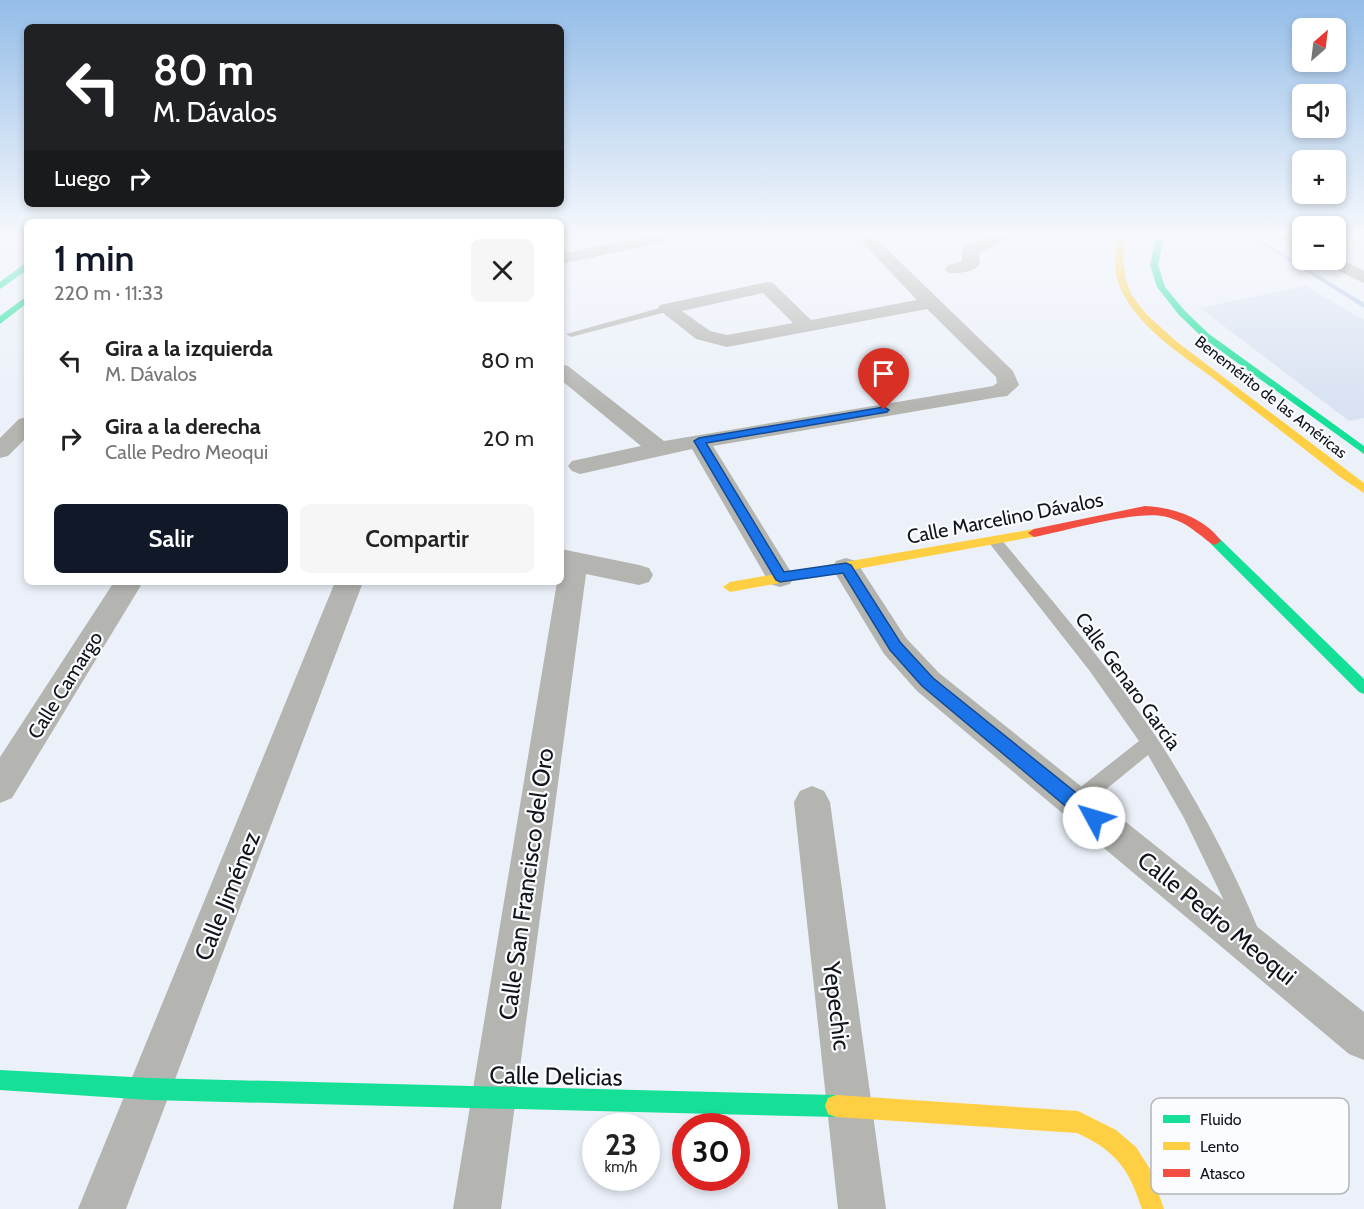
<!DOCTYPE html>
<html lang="es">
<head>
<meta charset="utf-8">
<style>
	body { margin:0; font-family:Cabin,sans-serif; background:#f6f6f6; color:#222; height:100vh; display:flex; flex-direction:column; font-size:22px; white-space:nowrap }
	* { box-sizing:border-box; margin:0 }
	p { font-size:20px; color:#767676 }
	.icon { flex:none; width:33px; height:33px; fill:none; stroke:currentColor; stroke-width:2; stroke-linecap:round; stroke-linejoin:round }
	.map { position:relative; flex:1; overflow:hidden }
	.details { position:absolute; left:24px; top:219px; width:540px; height:366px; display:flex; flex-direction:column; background:#fff; border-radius:9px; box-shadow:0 3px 9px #0003 }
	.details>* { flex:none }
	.banner { position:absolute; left:24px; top:24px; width:540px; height:183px; border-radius:9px; box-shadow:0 3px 9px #0003; background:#202124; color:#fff; overflow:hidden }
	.needle { width:39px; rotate:28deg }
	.tools { position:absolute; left:1292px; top:18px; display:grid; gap:12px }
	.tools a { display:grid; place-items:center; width:54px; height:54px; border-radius:9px; background:#fff; box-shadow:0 3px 9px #0003; font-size:30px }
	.speed { position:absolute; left:582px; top:1113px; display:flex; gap:12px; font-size:30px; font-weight:700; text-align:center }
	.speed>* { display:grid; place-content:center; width:78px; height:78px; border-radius:50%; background:#fff; box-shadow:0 3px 9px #0003; line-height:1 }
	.speed small { font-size:15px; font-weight:400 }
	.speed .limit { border:9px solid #d22; background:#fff; color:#111 }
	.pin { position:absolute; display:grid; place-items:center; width:51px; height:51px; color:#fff; margin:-62px -26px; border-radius:50% 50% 50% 0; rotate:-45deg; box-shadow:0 0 6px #0007 }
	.pin .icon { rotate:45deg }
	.me { position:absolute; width:66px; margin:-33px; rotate:309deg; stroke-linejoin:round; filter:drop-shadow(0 0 4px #0008) }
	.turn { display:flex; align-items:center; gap:21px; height:126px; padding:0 30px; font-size:27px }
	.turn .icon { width:78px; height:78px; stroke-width:2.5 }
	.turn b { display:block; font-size:42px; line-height:51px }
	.then { display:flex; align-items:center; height:57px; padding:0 30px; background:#0003; gap:12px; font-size:22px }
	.round { display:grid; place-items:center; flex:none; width:63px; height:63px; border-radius:9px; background:#f6f6f6 }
	.summary { display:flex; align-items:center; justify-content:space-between; height:102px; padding:0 30px }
	h1 { font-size:36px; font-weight:600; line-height:45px; color:#111827 }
	.cta { display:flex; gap:12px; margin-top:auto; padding:12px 30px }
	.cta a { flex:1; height:69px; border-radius:9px; background:#111827; color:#fff; font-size:24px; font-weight:600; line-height:69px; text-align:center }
	.cta a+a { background:#f6f6f6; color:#222 }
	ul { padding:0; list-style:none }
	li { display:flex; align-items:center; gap:18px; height:78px; padding:0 30px }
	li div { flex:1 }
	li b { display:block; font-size:22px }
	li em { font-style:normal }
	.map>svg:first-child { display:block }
	.built { fill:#d9e2f2 }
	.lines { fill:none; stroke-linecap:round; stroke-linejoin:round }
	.stream { fill:#b7cae8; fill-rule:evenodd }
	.lane { fill:#b4b4b0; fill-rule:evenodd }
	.street { fill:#b4b4b0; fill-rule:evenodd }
	.fast { fill:#16e098; fill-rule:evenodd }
	.slow { fill:#ffcf43; fill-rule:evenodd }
	.jam { fill:#f24e42; fill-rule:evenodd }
	.route { fill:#1a73e8; stroke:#114b97; stroke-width:1.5 }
	.labels { text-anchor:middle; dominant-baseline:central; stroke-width:4.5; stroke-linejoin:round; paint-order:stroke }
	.far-street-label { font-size:16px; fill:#11151a; stroke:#fafcff }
	.street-label { font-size:20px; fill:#11151a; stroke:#fafcff }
	.near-street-label { font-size:24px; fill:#11151a; stroke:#fafcff }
	.key { fill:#fafcff; stroke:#b4b7ba; stroke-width:1.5 }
	.key-label { font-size:16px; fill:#11151a }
</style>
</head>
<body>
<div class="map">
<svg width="1364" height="1209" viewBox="0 0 1364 1209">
	<rect width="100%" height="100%" fill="#ebf0f9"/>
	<path class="built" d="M 1306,286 L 1364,320 L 1364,418 L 1349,421 L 1200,308 Z"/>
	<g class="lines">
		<path class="stream" d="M 1249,236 L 1255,236 L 1364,303 L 1364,308 Z"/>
		<path class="lane" d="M 667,306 L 670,307 L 670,311 L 571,337 L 566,334 Z
			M 995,536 L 1000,538 C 1054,603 1110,668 1157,738 C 1195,796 1233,867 1259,931 L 1256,938 L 1249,941 L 1242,938 L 1184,818 L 1148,755 L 1082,809 L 1075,812 L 1068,809 L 1066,803 L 1068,797 L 1139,741 L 1089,670 L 990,544 L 988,541 Z"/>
		<path class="street" d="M 646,236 L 676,236 L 668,241 L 561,264 L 561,254 Z
			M 856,236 L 873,236 L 1013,371 L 1019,385 L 1007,396 L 999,397 L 713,446 L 794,577 L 790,584 L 780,587 L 770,584 L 692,449 L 580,474 L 572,471 L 568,466 L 572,461 L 641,446 L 561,380 L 561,364 L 568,366 L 664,441 L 993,386 L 997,383 L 996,377 L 927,309 L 727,347 L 696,339 L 658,309 L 660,305 L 767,282 L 773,283 L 811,320 L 917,300 ZM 763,293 L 793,323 L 727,335 L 710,331 L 682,311 Z
			M 989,236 L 1010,236 L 1008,239 L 979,253 C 979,257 980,260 980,263 C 978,272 955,274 948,273 L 945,269 L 948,265 L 962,261 L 962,251 L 964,247 Z
			M 1277,236 L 1297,236 L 1302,238 L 1302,250 L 1279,239 Z
			M 1335,256 L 1364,271 L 1364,283 L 1324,264 L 1321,260 L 1335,260 Z
			M 27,417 L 27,437 L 8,456 L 0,458 L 0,438 L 19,419 Z
			M 561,549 L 639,565 L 649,568 L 653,575 L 649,582 L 639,585 L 586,574 L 501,1209 L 453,1209 L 557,582 L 561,582 Z
			M 846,558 L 856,561 L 906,638 L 939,673 L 1364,1012 L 1364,1060 L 1349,1054 L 917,691 L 884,654 L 832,568 L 836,561 Z
			M 114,582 L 143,582 L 12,798 L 0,803 L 0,757 Z
			M 335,582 L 363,582 L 126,1209 L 78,1209 Z
			M 812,786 L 824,791 L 830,802 L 886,1209 L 838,1209 L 794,802 L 800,791 Z"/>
		<path class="fast" d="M 1156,236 L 1164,236 L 1158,265 L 1165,287 L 1185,311 L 1209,334 L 1364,446 L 1364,454 L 1203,338 L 1179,315 L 1157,287 L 1150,265 Z
			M 24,264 L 27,264 L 27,270 L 0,289 L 0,282 Z
			M 27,296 L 27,303 L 0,324 L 0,316 Z
			M 1215,537 L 1219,538 L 1364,679 L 1364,694 L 1359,692 L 1211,544 L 1209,541 Z
			M 0,1070 L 150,1078 L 836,1095 L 844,1098 L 847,1106 L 844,1114 L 836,1117 L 150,1100 L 0,1090 Z"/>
		<path class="slow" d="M 1118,236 L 1126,236 L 1123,258 L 1126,280 L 1131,294 L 1146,314 L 1177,342 L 1364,483 L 1364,493 L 1340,477 C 1299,445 1258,413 1217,381 C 1184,356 1144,332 1123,294 C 1113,276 1114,256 1118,236 Z
			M 1034,529 L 1038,530 L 1040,533 L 1038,536 L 730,592 L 723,587 L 730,582 Z
			M 836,1095 L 1078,1111 L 1116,1130 L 1136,1147 L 1150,1169 L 1164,1209 L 1142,1209 C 1129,1169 1116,1151 1077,1133 L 836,1117 L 828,1114 L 825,1106 L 828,1098 Z"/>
		<path class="jam" d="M 1145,506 C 1172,507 1205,518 1221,541 L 1215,545 C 1208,543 1203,536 1196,532 C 1188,525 1178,520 1167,517 C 1139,509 1066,531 1034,537 L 1028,533 L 1034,529 Z"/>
	</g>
	<linearGradient id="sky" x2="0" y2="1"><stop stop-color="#94bde8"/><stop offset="0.58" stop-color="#f6f8fc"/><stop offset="1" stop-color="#f6f8fc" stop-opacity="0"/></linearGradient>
	<rect width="1364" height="405" fill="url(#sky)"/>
	<path class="route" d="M 884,407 L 889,410 L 887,412 L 706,443 L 784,572 L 846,563 L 851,565 L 900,642 L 933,678 L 1100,812 L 1102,818 L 1100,824 L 1094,826 L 1087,824 L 922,686 L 890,650 L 843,573 L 780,582 L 776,580 L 694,441 L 699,438 Z"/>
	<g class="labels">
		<g class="far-street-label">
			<text transform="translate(1271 397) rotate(38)">Benemérito de las Américas</text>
		</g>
		<g class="street-label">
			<text transform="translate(1005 518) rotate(-11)">Calle Marcelino Dávalos</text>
			<text transform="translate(1128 681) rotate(54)">Calle Genaro García</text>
			<text transform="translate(65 685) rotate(-58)">Calle Camargo</text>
		</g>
		<g class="near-street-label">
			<text transform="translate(526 884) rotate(-82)">Calle San Francisco del Oro</text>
			<text transform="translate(227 896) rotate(-68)">Calle Jiménez</text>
			<text transform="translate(1217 918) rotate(39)">Calle Pedro Meoqui</text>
			<text transform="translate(837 1006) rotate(83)">Yepechic</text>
			<text transform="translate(556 1076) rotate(1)">Calle Delicias</text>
		</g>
	</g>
	<rect x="1151" y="1098" width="198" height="96" rx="9" class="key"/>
	<rect x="1163" y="1115" width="27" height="8" fill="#16e098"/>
	<rect x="1163" y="1142" width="27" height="8" fill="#ffcf43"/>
	<rect x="1163" y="1169" width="27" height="8" fill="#f24e42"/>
	<g class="key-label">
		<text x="1200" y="1125">Fluido</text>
		<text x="1200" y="1152">Lento</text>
		<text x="1200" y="1179">Atasco</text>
	</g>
</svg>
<div class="tools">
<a><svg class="needle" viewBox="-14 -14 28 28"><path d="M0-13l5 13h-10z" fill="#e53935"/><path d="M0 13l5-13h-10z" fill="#767676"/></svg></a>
<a><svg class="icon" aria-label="sound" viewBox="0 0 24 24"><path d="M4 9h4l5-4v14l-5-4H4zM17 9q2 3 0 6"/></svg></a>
<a>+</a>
<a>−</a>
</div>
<div class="speed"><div>23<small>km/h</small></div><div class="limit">30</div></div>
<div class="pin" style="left:884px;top:410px;background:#d93025"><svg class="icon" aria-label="arrive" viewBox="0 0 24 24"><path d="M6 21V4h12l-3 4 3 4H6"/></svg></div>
<svg class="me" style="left:1094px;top:818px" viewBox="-20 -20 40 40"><circle r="19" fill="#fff"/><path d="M0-13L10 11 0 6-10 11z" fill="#1a73e8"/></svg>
<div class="banner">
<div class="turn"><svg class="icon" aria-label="left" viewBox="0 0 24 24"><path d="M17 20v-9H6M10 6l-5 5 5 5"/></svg><div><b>80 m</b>M. Dávalos</div></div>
<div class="then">Luego<svg class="icon" aria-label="right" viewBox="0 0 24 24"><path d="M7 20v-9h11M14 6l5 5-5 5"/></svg></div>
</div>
<section class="details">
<div class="summary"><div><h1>1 min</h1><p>220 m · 11:33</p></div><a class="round"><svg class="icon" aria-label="close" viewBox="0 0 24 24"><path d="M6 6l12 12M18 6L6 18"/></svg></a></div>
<ul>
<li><svg class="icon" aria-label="left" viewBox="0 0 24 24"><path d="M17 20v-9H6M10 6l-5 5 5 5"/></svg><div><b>Gira a la izquierda</b><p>M. Dávalos</p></div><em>80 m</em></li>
<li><svg class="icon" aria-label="right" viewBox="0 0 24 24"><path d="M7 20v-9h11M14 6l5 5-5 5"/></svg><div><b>Gira a la derecha</b><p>Calle Pedro Meoqui</p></div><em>20 m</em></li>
</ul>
<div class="cta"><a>Salir</a><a>Compartir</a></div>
</section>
</div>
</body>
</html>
